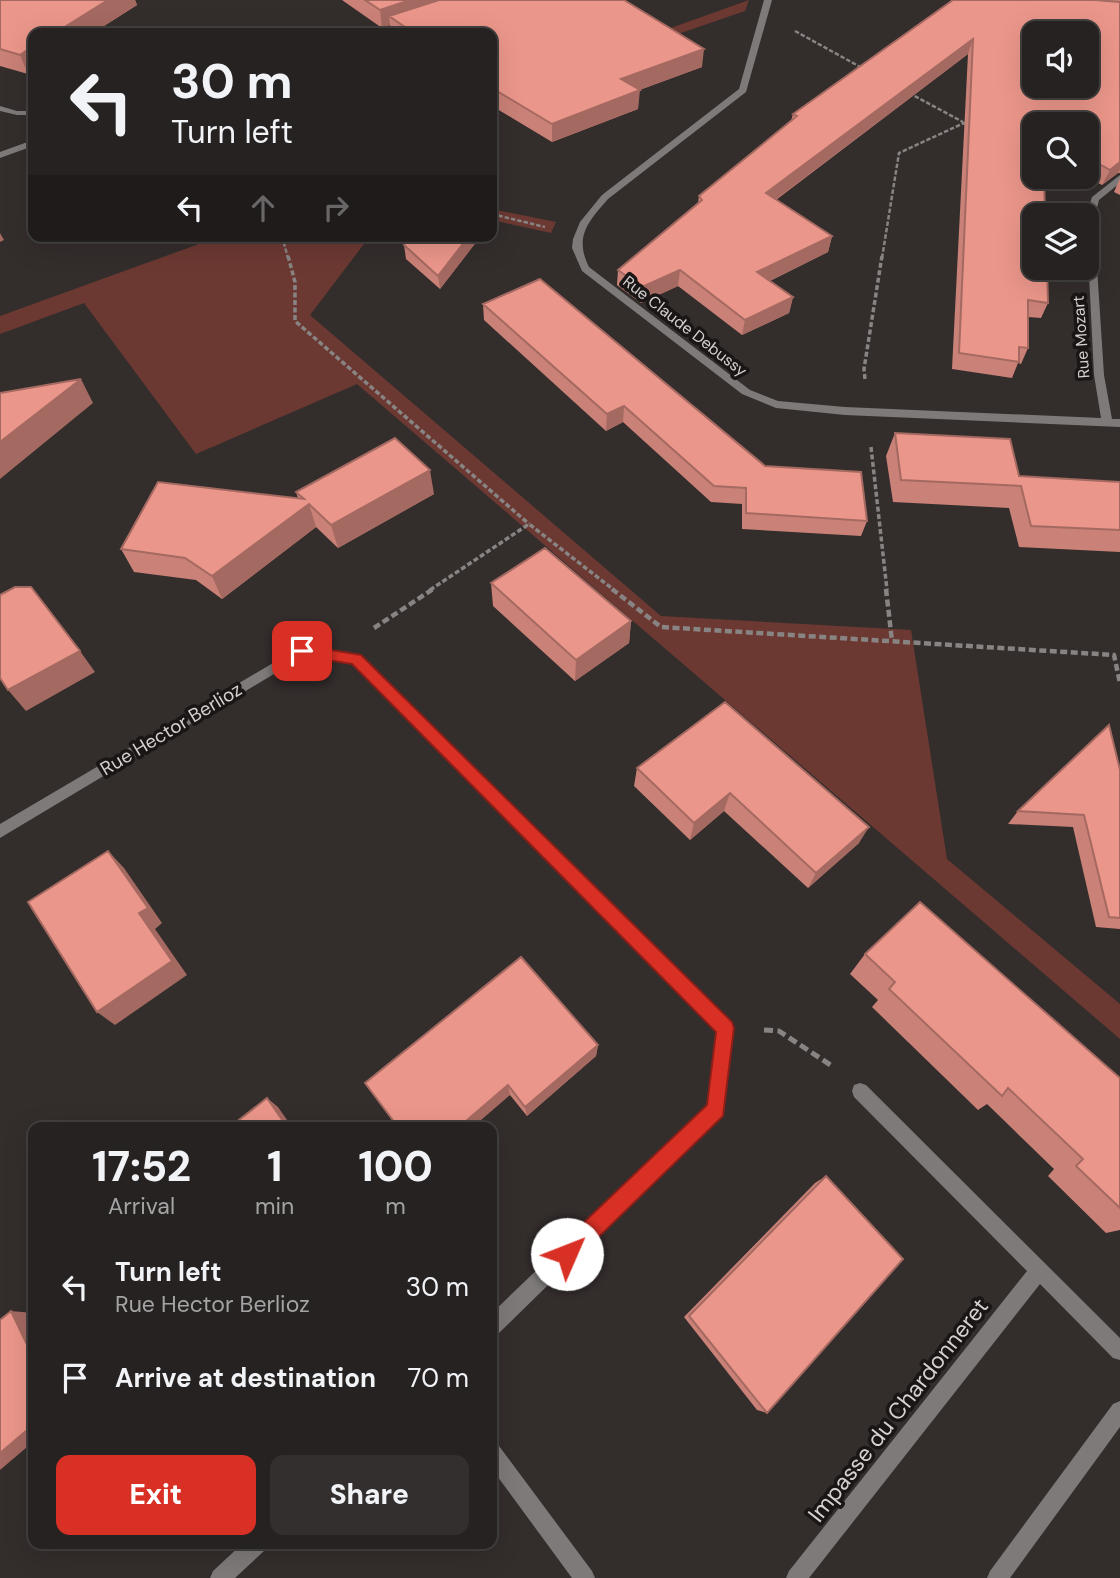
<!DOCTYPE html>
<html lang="en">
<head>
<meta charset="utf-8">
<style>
	body { margin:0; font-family:"DM Sans",sans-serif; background:#322f2e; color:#f1f3f6; height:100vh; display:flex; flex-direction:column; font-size:26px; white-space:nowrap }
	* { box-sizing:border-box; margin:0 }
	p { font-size:23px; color:#a4a4a5 }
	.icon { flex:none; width:38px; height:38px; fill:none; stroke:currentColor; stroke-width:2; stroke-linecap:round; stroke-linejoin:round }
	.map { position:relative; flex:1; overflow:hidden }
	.panel { position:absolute; left:28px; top:1122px; width:469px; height:427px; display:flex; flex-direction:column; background:#262221; border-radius:14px; box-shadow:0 7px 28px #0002,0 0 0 2px #423f3f }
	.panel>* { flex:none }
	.hud { position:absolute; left:28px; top:28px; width:469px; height:214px; border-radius:14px; box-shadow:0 7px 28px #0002,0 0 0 2px #423f3f; background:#262221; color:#f1f3f6; overflow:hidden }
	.fabs { position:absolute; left:1022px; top:21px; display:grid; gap:14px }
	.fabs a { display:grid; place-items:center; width:77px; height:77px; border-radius:14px; background:#262221; box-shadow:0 7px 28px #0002,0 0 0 2px #423f3f; font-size:35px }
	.pin { position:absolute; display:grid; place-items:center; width:60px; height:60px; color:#fff; margin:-30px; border-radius:14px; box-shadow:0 4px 10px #0006 }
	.me { position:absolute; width:77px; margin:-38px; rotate:46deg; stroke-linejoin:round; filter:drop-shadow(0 0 5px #0008) }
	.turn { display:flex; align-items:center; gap:24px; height:147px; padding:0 28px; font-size:32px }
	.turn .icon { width:91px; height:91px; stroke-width:2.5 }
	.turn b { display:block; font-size:49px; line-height:60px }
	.lanes { display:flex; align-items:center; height:66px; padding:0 28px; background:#0003; justify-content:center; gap:35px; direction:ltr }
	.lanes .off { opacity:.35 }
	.eta { display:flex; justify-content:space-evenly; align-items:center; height:119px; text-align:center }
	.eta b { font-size:42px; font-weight:800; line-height:49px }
	.cta { display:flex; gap:14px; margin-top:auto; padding:14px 28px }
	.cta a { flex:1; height:80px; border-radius:14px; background:#d93025; color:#fff; font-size:28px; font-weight:800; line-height:80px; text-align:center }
	.cta a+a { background:#322f2e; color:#f1f3f6 }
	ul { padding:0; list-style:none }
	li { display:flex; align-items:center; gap:21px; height:91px; padding:0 28px }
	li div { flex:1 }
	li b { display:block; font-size:26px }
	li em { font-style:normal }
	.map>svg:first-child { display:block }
	.green { fill:#6c3932 }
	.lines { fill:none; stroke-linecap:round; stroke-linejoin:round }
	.path-far3 { stroke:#898484; stroke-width:2.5; stroke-dasharray:4.5 2; stroke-linecap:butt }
	.path-far2 { stroke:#898484; stroke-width:3.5; stroke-dasharray:5 2.5; stroke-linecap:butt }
	.path-far1 { stroke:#898484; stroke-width:4.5; stroke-dasharray:7 3.5; stroke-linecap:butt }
	.path { stroke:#898484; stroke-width:5; stroke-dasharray:9 4.5; stroke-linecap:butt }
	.street { fill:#7d7a79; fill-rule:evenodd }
	.wall { fill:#ca8177 }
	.shaded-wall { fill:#a46961 }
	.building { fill:#eb968a; stroke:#a46961; stroke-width:2; fill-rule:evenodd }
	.route { fill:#d93025; stroke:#8d1f18; stroke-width:2 }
	.labels { text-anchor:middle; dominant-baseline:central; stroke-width:7; stroke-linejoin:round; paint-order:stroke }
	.far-street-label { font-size:16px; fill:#d5d1d1; stroke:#191615 }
	.street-label { font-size:19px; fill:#d5d1d1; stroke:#191615 }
	.near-street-label { font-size:23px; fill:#d5d1d1; stroke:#191615 }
</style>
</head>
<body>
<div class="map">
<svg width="1120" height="1578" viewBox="0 0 1120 1578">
	<rect width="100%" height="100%" fill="#332d2c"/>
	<path class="green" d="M 749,0 L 745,11 L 492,98 L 492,92 Z
		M 492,209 L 556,222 L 551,233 L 492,220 Z
		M 221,236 L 370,236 L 310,315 L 661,616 L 911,630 L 947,859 L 1120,1004 L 1120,1039 L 357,384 L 196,454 L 84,303 L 0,334 L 0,316 Z"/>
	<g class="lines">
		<path class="path-far3" d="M 795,31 L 864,69
			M 909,93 L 963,122
			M 492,214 L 545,227
			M 282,236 L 288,258
			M 882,258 L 899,153 L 964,123 L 969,126"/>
		<path class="path-far2" d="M 288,256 L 295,282 L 295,321 L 529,524
			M 865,379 L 864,369 L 882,256
			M 871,447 L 887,590
			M 430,590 L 529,524 L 614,590"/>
		<path class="path-far1" d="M 612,589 L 661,627 L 1114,655 L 1120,683
			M 886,589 L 892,641
			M 374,628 L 433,589"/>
		<path class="path" d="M 764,1030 L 779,1031 L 832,1066"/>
		<path class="street" d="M 764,0 L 772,0 L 746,92 L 608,199 C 588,222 574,237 589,267 L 750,390 L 778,401 L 845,407 L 1101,418 L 1094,375 L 1086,215 L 1092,197 L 1120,175 L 1120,183 L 1099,200 L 1094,221 L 1104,375 L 1112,419 L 1120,419 L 1120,427 L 845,415 L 776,408 L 742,394 L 582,271 L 572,248 L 573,239 L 580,222 L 602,195 L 739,89 Z
			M 404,22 L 411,24 L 385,33 L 374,33 Z
			M 0,106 L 17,111 L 33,111 L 33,115 L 17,115 L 0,111 Z
			M 33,140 L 33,146 L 0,158 L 0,152 Z
			M 302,646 L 361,655 L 731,1022 L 733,1028 L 722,1115 L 499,1333 L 492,1335 L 492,1313 L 708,1105 L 717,1031 L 352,664 L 304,656 L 0,838 L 0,824 Z
			M 860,1083 L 866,1085 L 1120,1338 L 1120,1360 L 1113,1358 L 1040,1284 L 809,1578 L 786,1578 L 789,1571 L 1027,1271 L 854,1097 L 852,1091 L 854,1085 Z
			M 1120,1401 L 1120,1427 L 1010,1578 L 987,1578 L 990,1571 L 1113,1404 Z
			M 492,1443 L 499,1446 L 592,1571 L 595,1578 L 572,1578 L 492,1469 Z
			M 242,1544 L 267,1544 L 264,1551 L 235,1578 L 210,1578 L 213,1571 Z"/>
	</g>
	<path class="wall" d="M 0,0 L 135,0 L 137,5 L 93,33 L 33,33 L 33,71 L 28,74 L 0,66 Z
		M 342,0 L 624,0 L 702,67 L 639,90 L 638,109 L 552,142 L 492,106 L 492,33 L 391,33 L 390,25 L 382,28 Z
		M 953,0 L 1120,0 L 1120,173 L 1118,173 L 1102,185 L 1087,177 L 1087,124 L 1034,124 L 1048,303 L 1041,318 L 1028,317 L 1028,348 L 1021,364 L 1018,363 L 1012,378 L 952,369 L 968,54 L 776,200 L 832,236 L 828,252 L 770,281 L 793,297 L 789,313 L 742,335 L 678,286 L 641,303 L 617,285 L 618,270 L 698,203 L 699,196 L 791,121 L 793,114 Z
		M 1120,178 L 1120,195 L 1114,192 Z
		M 477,241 L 440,289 L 406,259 L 404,245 Z
		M 483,304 L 765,466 L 867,521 L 861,536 L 742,529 L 742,504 L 711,502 L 623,422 L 606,431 L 484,320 Z
		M 895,433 L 1019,476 L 1120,482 L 1120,552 L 1019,547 L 1009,508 L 893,502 L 886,456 Z
		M 296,492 L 434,494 L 338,548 L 316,527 L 222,599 L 196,580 L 134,572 L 121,549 L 298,498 Z
		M 491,583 L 631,621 L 629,643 L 575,681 L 493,606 Z
		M 725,702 L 859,843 L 808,888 L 724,811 L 690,840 L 634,786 L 637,768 Z
		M 1120,770 L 1120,929 L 1096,927 L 1073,827 L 1008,824 L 1018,811 Z
		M 865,954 L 1120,1078 L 1120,1230 L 1106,1233 L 1048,1176 L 1054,1169 L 987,1104 L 978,1110 L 872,1007 L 878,1000 L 850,974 Z
		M 598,1045 L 596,1056 L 527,1116 L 510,1095 L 398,1127 Z
		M 826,1176 L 767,1413 L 757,1410 L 684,1317 L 815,1183 Z"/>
	<path class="shaded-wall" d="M 108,0 L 135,0 L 137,5 L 93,33 L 55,33 Z
		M 410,0 L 466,0 L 389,16 L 390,25 L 382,28 L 380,10 Z
		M 973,39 L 968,54 L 763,209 L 766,193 Z
		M 33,46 L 33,71 L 28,74 L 20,55 Z
		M 704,49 L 702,67 L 621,97 L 621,79 Z
		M 640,90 L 638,109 L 552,142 L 552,124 Z
		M 1120,162 L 1120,170 L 1118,173 L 1102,185 L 1110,170 Z
		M 0,233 L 4,240 L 0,242 Z
		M 469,236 L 477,236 L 477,241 L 440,289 L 438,276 Z
		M 832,236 L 828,252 L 755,288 L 757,272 Z
		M 680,270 L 678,286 L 641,303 L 642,287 Z
		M 793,297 L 789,313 L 742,335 L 745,320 Z
		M 81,379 L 93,403 L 0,479 L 0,442 Z
		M 624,406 L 623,422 L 606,431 L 607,414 Z
		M 430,470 L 434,494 L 338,548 L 331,525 Z
		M 309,504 L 316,527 L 222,599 L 212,576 Z
		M 631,621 L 629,643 L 575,681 L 576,660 Z
		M 80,651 L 95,672 L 26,711 L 8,690 Z
		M 730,793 L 724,811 L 690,840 L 694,823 Z
		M 869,827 L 859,843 L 808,888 L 816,873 Z
		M 108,851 L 124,868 L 162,923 L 155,929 L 187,975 L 115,1025 L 97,1012 L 139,913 Z
		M 598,1045 L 596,1056 L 527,1116 L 525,1107 Z
		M 508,1085 L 510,1095 L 473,1127 L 459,1127 Z
		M 267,1098 L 278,1107 L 292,1127 L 287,1127 Z
		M 11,1311 L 33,1313 L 33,1351 L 30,1351 Z
		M 33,1425 L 33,1442 L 0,1470 L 0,1453 Z"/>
	<path class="building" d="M 0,0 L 108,0 L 55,33 L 33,33 L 33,46 L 20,55 L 0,49 Z
		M 365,0 L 410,0 L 380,10 Z
		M 439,0 L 624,0 L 704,49 L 621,79 L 640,90 L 552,124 L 492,88 L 492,33 L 409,33 L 412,32 L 389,16 Z
		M 953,0 L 1095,0 L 1120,2 L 1120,162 L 1110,170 L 1087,157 L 1087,124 L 1034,124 L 1034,177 L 1044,177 L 1045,215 L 1034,215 L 1034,268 L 1047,268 L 1048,303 L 1028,300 L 1028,348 L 1019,347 L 1019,362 L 959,353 L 973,39 L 766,193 L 832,236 L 757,272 L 793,297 L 745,320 L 680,270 L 642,287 L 618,270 L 702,200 L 699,196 L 797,116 L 793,114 ZM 1034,33 L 1087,33 L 1087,86 L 1034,86 Z
		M 411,236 L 469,236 L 438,276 L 404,245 Z
		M 540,279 L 765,466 L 861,472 L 867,521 L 746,513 L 746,488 L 714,486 L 624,406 L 607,414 L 483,304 Z
		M 81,379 L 0,442 L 0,393 Z
		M 895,433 L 1010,439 L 1019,476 L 1120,482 L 1120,530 L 1031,526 L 1021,486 L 901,480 Z
		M 395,438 L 430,470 L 331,525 L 309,504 L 212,576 L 185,558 L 121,549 L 158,482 L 304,499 L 296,492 Z
		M 545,548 L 631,621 L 576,660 L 491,583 Z
		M 15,587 L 31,587 L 80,651 L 8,690 L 0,678 L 0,595 Z
		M 725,702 L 869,827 L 816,873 L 730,793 L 694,823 L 637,768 Z
		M 1109,725 L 1120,770 L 1120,918 L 1109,917 L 1084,815 L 1018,811 Z
		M 108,851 L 148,908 L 139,913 L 172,961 L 97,1012 L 28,902 Z
		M 920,902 L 1120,1078 L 1120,1208 L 1076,1166 L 1083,1159 L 1008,1088 L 1002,1096 L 889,989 L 895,982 L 865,954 Z
		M 521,957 L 598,1045 L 525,1107 L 508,1085 L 459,1127 L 398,1127 L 365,1083 Z
		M 267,1098 L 287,1127 L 230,1127 Z
		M 826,1176 L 903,1259 L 767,1413 L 689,1316 Z
		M 11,1311 L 30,1351 L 33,1348 L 33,1425 L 0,1453 L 0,1320 Z"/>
	<path class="route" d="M 302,645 L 361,655 L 732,1022 L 734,1028 L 723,1116 L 574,1261 L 567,1264 L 559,1261 L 556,1254 L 559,1246 L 707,1105 L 716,1032 L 352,664 L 296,655 L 294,651 L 296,647 Z"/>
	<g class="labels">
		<g class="far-street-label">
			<text transform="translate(685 326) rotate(38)">Rue Claude Debussy</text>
			<text transform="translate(1081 337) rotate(-94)">Rue Mozart</text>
		</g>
		<g class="street-label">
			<text transform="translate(171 729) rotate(-31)">Rue Hector Berlioz</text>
		</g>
		<g class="near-street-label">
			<text transform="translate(898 1410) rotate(-52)">Impasse du Chardonneret</text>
		</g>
	</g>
</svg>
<div class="fabs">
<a><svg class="icon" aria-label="sound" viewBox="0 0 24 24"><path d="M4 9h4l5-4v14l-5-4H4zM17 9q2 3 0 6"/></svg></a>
<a><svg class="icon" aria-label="search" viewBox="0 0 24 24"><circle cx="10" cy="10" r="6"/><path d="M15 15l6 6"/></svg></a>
<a><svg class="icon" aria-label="layers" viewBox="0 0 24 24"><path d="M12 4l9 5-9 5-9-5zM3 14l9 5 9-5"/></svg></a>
</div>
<div class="pin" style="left:302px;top:651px;background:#d93025"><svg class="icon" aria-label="arrive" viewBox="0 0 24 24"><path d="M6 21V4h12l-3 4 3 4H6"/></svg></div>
<svg class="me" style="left:567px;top:1254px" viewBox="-20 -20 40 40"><circle r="19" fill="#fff"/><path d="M0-13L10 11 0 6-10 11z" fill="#d93025"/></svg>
<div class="hud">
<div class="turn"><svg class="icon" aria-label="left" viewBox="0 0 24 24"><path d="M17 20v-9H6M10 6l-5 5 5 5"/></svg><div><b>30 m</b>Turn left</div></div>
<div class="lanes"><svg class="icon" aria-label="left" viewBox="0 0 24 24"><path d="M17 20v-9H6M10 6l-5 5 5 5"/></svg><svg class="icon off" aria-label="ahead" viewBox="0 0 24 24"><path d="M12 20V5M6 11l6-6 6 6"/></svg><svg class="icon off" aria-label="right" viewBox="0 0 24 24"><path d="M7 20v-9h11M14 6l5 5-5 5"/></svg></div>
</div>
<section class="panel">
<div class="eta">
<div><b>17:52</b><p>Arrival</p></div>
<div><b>1</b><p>min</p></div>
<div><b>100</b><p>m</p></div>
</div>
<ul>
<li><svg class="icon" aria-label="left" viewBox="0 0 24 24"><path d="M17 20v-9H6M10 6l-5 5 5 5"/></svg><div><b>Turn left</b><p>Rue Hector Berlioz</p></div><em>30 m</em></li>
<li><svg class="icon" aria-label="arrive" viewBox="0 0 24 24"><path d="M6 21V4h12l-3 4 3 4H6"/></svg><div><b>Arrive at destination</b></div><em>70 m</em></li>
</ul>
<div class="cta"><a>Exit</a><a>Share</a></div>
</section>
</div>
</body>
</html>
